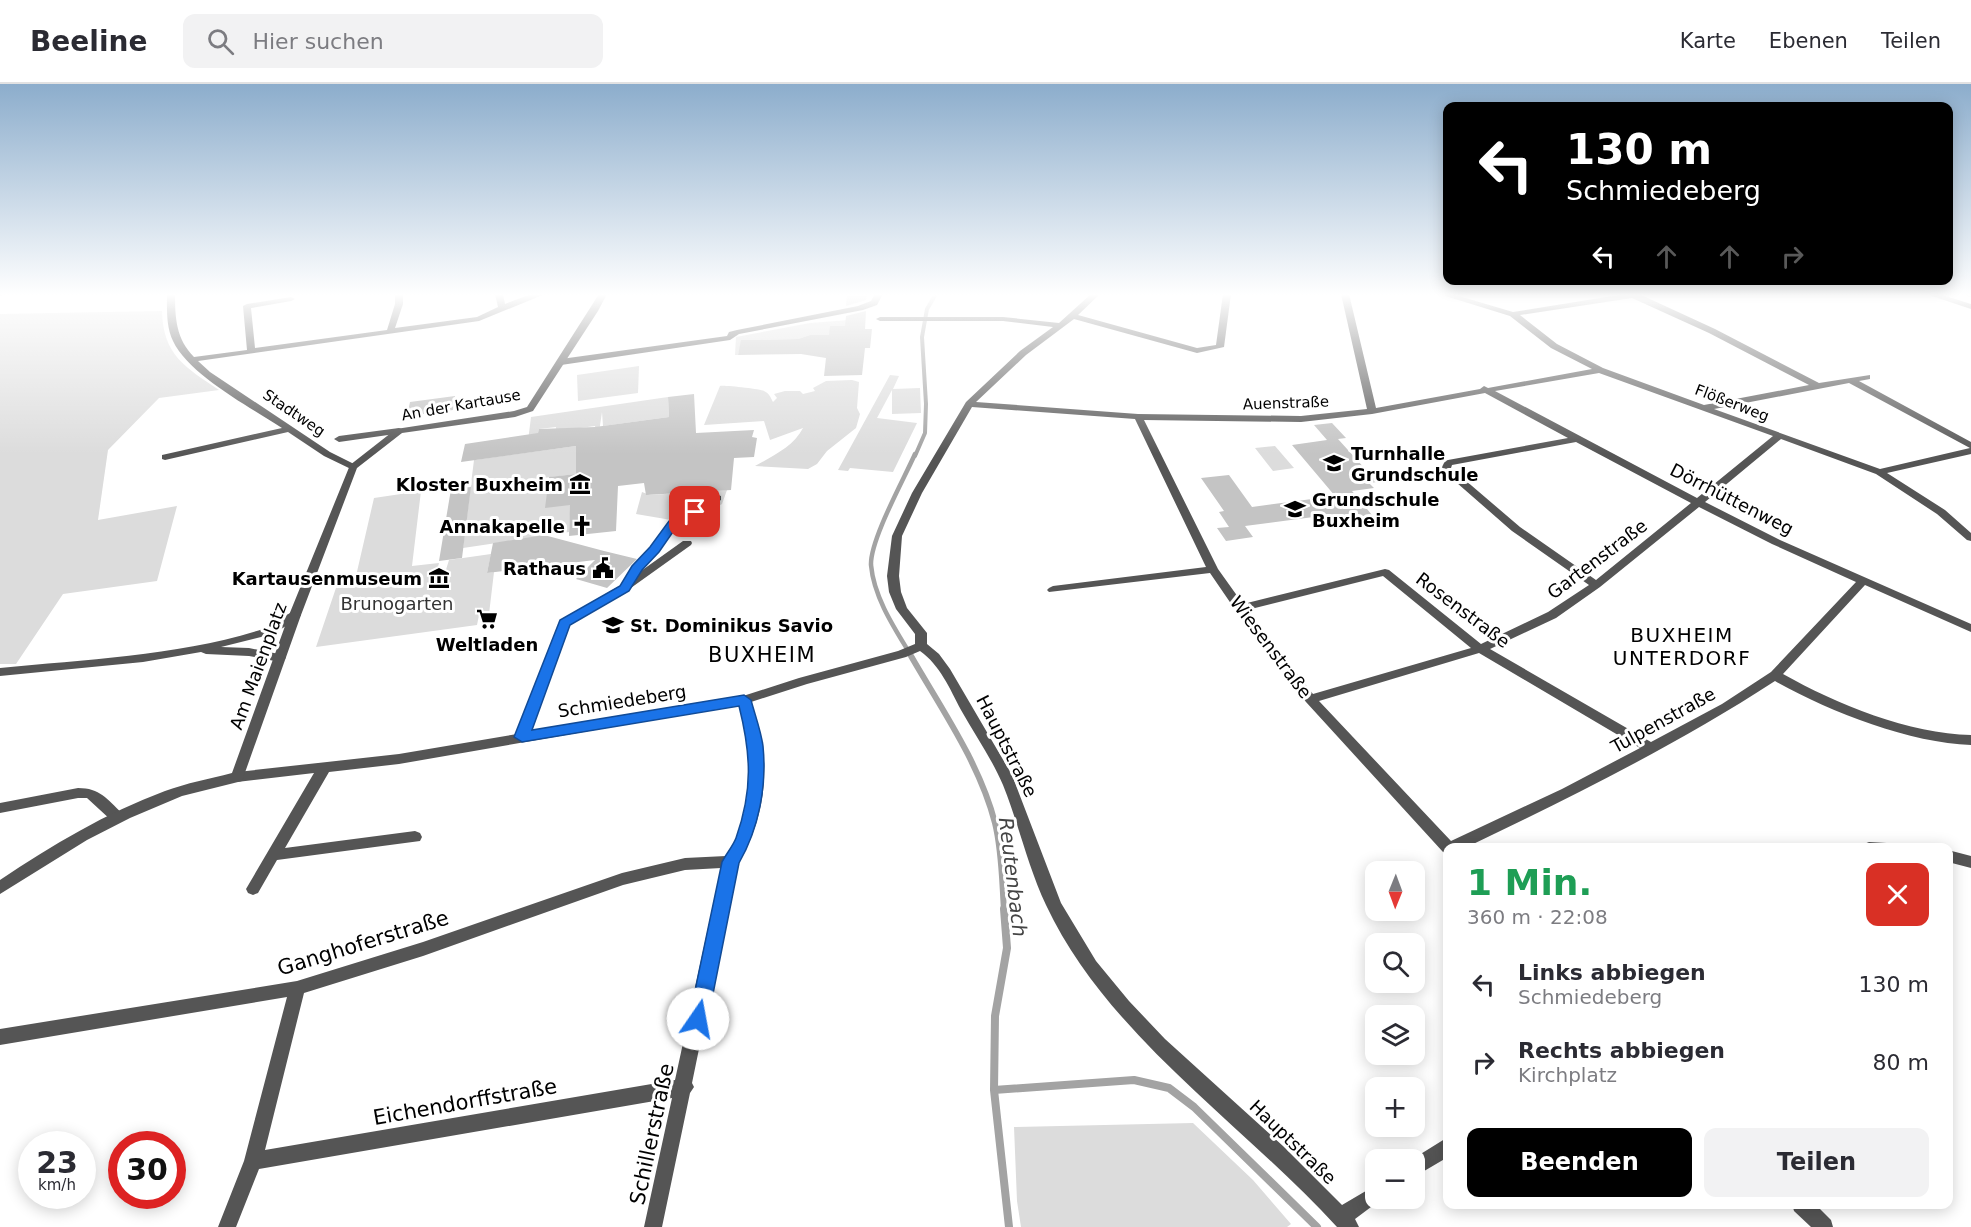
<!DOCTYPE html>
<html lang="de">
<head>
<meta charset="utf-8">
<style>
	body { margin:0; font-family:"DejaVu Sans",sans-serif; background:#f2f2f3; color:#2b2b33; height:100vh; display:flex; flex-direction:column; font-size:22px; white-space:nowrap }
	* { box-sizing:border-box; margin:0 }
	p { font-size:20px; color:#7c7c81 }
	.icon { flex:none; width:33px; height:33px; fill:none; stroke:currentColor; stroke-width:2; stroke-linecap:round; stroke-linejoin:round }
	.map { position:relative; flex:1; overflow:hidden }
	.drawer { position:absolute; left:1443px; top:759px; width:510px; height:366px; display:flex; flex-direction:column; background:#fff; border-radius:12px; box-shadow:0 3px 15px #0003 }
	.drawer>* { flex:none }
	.hud { position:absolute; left:1443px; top:18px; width:510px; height:183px; border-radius:12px; box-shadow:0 3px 15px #0003; background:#000; color:#fff; overflow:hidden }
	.needle { width:39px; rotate:181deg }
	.controls { position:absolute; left:1365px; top:777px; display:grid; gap:12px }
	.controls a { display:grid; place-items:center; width:60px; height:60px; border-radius:12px; background:#fff; box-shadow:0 3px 15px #0003; font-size:30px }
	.speed { position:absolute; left:18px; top:1047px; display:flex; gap:12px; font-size:30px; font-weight:700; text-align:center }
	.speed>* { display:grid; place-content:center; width:78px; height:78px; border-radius:50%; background:#fff; box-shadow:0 3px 15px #0003; line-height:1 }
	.speed small { font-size:15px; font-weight:400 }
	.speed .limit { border:9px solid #d22; background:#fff; color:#111 }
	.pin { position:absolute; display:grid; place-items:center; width:51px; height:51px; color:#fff; margin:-26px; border-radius:12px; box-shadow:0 3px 9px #0006 }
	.me { position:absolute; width:66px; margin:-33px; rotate:12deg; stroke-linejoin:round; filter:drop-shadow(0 0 4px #0008) }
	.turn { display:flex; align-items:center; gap:21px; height:126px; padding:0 24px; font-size:27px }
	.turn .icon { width:78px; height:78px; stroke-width:2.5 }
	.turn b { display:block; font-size:42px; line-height:51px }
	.lanes { display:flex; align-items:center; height:57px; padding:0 24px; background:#0003; justify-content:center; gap:30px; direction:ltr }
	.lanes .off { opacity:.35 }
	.round { display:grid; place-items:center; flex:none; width:63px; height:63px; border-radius:12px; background:#f2f2f3 }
	.head { display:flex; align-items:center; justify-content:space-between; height:102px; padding:0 24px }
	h1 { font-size:36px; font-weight:700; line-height:45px; color:#1e9e55 }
	.cta { display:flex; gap:12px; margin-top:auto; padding:12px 24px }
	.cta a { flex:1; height:69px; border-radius:12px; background:#000; color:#fff; font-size:24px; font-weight:700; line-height:69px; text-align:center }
	.cta a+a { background:#f2f2f3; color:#2b2b33 }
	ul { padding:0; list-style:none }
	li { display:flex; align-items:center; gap:18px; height:78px; padding:0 24px }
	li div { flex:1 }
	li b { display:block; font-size:22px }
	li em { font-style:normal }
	header { display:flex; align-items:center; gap:36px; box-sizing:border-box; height:84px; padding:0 30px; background:#fff; border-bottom:2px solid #e1e1e2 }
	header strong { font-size:28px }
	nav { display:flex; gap:33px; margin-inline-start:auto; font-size:21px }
	.search { width:420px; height:54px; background:#f2f2f3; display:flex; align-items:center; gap:15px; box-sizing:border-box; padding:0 21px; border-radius:12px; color:#7c7c81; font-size:22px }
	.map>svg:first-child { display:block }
	.green { fill:#dcdcdc }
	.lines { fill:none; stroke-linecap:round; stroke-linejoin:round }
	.stream-far3 { stroke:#a3a3a3; stroke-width:4 }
	.stream-far2 { stroke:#a3a3a3; stroke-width:4.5 }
	.stream-far1 { stroke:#a3a3a3; stroke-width:6 }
	.stream { stroke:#a3a3a3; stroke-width:8 }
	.building { fill:#c4c4c4 }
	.minor { fill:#555; fill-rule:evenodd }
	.tertiary { fill:#555; fill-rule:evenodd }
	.route { fill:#1a73e8; stroke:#114b97; stroke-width:1.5 }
	.labels { text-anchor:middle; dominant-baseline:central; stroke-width:6; stroke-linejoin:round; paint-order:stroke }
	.far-street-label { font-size:15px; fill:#000; stroke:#fff }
	.poi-label { font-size:18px; font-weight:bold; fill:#000; stroke:#fff; text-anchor:end }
	.street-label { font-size:18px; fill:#000; stroke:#fff }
	.park-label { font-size:18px; fill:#333; stroke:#fff }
	.neighbourhood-label { font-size:20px; letter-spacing:1.5px; fill:#000; stroke:#fff }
	.water-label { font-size:20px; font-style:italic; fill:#444; stroke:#fff }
	.quarter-label { font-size:21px; letter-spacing:1.5px; fill:#000; stroke:#fff }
	.near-street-label { font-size:21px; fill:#000; stroke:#fff }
</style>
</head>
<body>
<header>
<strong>Beeline</strong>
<div class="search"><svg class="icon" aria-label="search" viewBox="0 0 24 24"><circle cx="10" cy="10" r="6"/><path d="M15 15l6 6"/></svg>Hier suchen</div>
<nav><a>Karte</a><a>Ebenen</a><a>Teilen</a></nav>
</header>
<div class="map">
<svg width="1971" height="1143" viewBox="0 0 1971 1143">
	<rect width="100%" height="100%" fill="#fff"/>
	<path class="green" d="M 162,227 C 163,271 185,283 219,306 L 159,314 L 108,366 L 98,436 L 177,422 L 157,497 L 63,510 L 16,580 L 0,580 L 0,230 Z
		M 862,235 L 865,242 L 831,242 L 829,253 L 810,251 L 798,255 L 742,256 L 738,271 L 735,271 L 736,253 L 810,239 Z
		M 639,282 L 638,309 L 578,317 L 577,291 Z
		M 890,291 L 899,292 L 893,305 L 920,304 L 921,329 L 892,330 L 892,306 L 877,334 L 917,339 L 893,388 L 850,384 L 848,387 L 838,386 Z
		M 852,296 L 859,298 L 857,324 L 860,330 L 856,344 L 827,367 L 817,380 L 808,385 L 755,382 C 773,372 794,362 803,344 L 770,356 L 764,337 L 704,341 L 720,302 C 724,301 760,305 764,307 C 769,309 771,314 773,318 L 777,314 L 774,310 L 785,307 L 800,307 L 803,310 L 815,307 L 813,304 L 826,297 Z
		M 668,313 L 669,333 L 603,342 L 602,328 L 599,348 L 595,348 L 595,342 L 572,345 L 555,353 L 556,343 L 539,345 L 537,356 L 528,357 L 531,333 Z
		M 576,362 L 576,390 L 534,395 L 527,401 L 526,406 L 533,409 L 547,407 L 571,412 L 569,448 L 463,464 L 474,376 Z
		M 1275,362 L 1294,384 L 1273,387 L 1255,364 Z
		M 727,406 L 722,420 L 689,439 L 636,430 L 642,408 L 650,411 Z
		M 421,407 L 412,482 L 439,479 L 436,490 L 431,491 L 429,500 L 449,497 L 451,489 L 445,489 L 449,476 L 491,470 L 487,489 L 494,488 L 489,530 L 479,531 L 477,541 L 316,563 L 339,495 L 356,492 L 374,414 Z
		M 1193,1039 L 1253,1096 L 1291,1140 L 1287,1143 L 1021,1143 L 1017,1117 L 1014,1043 Z"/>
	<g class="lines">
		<path class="stream-far3" d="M 1968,210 L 1971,211
			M 915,372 L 925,349 L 926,320 L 922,253 L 927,225 L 936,210"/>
		<path class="stream-far2" d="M 912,573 C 895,545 874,514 871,481 C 870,456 904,395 915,370"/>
		<path class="stream-far1" d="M 911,572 C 941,624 980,680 995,739 C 1002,767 1002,798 1004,826"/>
		<path class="stream" d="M 1004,825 L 1007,864 L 995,932 L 994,1006 L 1134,996 L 1169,1004 L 1194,1023 L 1317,1143
			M 994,1006 L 1009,1143"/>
	</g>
	<path class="building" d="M 847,210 L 867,210 L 866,216 L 846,222 Z
		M 866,227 L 865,245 L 872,245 L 870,264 L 865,264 L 862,291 L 824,292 L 826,274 L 801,270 L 738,271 L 741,256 L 798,255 L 810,251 L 829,251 L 830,242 L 845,242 L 846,232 Z
		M 694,310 L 696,349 L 754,346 L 752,353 L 757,354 L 754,373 L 734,374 L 731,406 L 646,411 L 644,399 L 618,402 L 616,447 L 569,452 L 570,421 L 545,424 L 549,393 L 576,390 L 576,362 L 461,378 L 465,360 L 538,349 L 539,345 L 595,343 L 669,333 L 668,313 Z
		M 455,312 L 453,326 L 407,332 L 410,318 Z
		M 1332,339 L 1346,354 L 1338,355 L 1377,398 L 1369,399 L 1374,404 L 1352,407 L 1372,431 L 1325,437 L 1321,432 L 1245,442 L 1253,453 L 1226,457 L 1217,444 L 1229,443 L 1219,428 L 1224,427 L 1201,394 L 1229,391 L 1252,423 L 1335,412 L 1292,361 L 1327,356 L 1314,341 Z
		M 471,403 L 462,474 L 439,477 L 451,405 Z
		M 544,451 L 604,467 L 637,475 L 607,504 L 576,495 L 595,476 L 487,489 L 493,459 Z"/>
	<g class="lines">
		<path class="minor" d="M 0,210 L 10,210 L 0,212 Z
			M 167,210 L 175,210 C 175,234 176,255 194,273 L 247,266 L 243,222 L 247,220 L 291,213 L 295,215 L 291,217 L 251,224 L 255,264 L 387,246 L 395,220 L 395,210 L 403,210 L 403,220 L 395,244 L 477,233 L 498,223 L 495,210 L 503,210 L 505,220 L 531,210 L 545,210 L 479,237 L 198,277 L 210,288 L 330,368 L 356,381 L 356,385 L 353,386 L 324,372 L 288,348 L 165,376 L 162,375 L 162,371 L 282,344 C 250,323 189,291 173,257 C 166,242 167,226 167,210 Z
			M 875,210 L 883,210 L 877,221 L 863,226 L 739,250 L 730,256 L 561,281 L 557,278 L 561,275 L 727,252 L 729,248 L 737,246 L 858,222 L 871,217 Z
			M 1091,210 L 1100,210 L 1078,231 L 1197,264 L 1216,261 L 1223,210 L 1231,210 L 1224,263 L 1197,269 L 1074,235 L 1026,271 L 976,318 L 1138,330 L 1301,332 L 1367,325 L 1341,210 L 1349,210 L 1376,324 L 1480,305 L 1484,302 L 1488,304 L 1592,285 L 1551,264 L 1510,232 L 1439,210 L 1452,210 L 1513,228 L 1625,210 L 1639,210 L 1715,245 L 1819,299 L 1870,291 L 1870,295 L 1859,297 L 1971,358 L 1971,370 L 1887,389 L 1945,426 L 1971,449 L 1971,457 L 1967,456 L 1937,430 L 1876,390 L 1781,355 L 1705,418 L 1780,456 L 1971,540 L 1971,548 L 1865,501 L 1783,590 C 1836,620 1910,650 1971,651 L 1971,661 C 1910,659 1828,627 1775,597 C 1677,661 1571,713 1465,764 L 1448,764 L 1448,770 L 1443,768 L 1306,618 L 1236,527 L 1210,489 L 1049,508 L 1047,506 L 1049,504 L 1053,502 L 1206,483 L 1135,335 L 972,323 L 922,409 L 902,452 L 899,492 L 901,508 L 907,524 L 927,549 L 927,560 L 939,570 L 950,585 L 1012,691 L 1061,819 L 1096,877 L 1129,917 L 1165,955 L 1283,1062 L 1342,1121 L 1376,1101 L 1376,1114 L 1383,1114 L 1355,1135 L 1359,1143 L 1337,1143 C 1242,1039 1107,951 1046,821 C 1028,783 1019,741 1003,701 C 992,675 975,651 961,626 C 950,605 940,581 920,567 L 906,573 L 807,600 L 751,618 C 755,632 760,645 762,659 C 769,699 760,746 737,780 L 692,999 L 694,1003 L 690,1009 L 662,1143 L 644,1143 L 672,1014 L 259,1085 L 236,1143 L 218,1143 L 244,1077 L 287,913 L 0,961 L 0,945 L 297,897 L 423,858 L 622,789 L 685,774 L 726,772 C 758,728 754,671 739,621 L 399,680 L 329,688 L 285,764 L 415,747 L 420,749 L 422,753 L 420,757 L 277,776 L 258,809 L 253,811 L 248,809 L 246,805 L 314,689 L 237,698 L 232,697 L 230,693 L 232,689 L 237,688 L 399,670 L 517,650 L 561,536 L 621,501 L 633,482 L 650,464 L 669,438 L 717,411 L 721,412 L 721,416 L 677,442 L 658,468 L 641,487 L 683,457 L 691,457 L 692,459 L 691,461 L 628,506 L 570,541 L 530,648 L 743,612 L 799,594 L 898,567 L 915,560 L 915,550 L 896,525 L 889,508 L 887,492 L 892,452 L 912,409 L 966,318 L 1020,267 L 1053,243 L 1003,237 L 880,237 L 876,235 L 880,233 L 1003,233 L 1059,239 ZM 1632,214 L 1709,249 L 1809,301 L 1704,321 L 1603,284 L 1557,260 L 1520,231 ZM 1599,289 L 1773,352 L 1697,414 L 1495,307 ZM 1849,299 L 1970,364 L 1880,385 L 1714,325 ZM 1485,309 L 1568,354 L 1448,376 L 1445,377 L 1441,385 L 1512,447 L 1589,501 L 1548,528 L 1481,560 L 1389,486 L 1385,485 L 1243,520 L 1218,485 L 1144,336 L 1301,338 L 1372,330 ZM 1576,358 L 1691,419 L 1596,496 L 1520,443 L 1451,384 L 1452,381 ZM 1699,423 L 1772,460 L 1856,498 L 1771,588 L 1722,620 L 1651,658 L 1490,565 L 1556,534 L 1600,503 ZM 1383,492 L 1471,564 L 1313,610 L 1247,526 ZM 1479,569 L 1640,664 L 1562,705 L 1451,757 L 1319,617 ZM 721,784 L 675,996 L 265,1066 L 304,909 L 423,872 L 623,801 L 685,786 Z
			M 1926,210 L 1939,210 L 1971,220 L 1971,225 Z
			M 399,344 L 402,345 L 402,349 L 339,358 L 334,355 L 339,352 Z
			M 295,527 L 299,528 L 301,531 L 299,534 L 273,550 L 221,563 L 249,564 L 284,571 L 286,574 L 280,578 L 249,572 L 206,570 L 201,568 L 143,578 L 0,592 L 0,584 C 87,575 179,572 263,545 C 274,541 283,531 295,527 Z
			M 78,704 C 100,704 107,715 122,729 L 124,733 L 122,737 L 117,738 L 112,737 L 87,714 L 78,714 L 0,729 L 0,719 Z
			M 1869,758 L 1904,760 L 1906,764 L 1862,764 L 1864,760 Z
			M 1948,766 L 1971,772 L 1971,784 L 1948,778 Z
			M 1448,1053 L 1448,1073 L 1414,1093 L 1414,1076 L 1411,1076 Z
			M 1792,1120 L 1815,1120 L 1831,1136 L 1833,1143 L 1811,1143 L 1794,1127 Z"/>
		<path class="tertiary" d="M 599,210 L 607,210 L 598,227 L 533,327 L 515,333 L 402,349 L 357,384 L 301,531 L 242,697 L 182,712 L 130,734 L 87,756 L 0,810 L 0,796 C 52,761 106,729 165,707 C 187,699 209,695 232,689 L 289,531 L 350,381 L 396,345 L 514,327 L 527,323 Z"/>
	</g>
	<linearGradient id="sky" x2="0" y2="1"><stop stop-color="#8cadcc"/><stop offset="0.57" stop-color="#fff"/><stop offset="1" stop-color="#fff" stop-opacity="0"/></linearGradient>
	<rect width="1971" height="370" fill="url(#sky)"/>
	<path class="route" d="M 695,424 L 700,428 L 699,430 L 677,442 L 659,468 L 642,486 L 629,507 L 570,541 L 532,646 L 744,611 L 751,616 C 755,631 761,647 763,662 C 767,702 759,744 739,779 L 708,935 L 705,941 L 698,944 L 692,941 L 689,935 L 722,778 C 726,770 733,762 736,754 C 753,706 751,670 739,622 L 522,658 L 514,653 L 560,536 L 620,502 L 632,482 L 650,463 L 669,437 Z"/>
	<defs>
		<symbol id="school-bare" viewBox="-9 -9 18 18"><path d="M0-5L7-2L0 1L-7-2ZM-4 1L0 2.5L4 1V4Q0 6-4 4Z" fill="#000" stroke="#fff" stroke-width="2.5" paint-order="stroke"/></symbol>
		<symbol id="museum-bare" viewBox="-9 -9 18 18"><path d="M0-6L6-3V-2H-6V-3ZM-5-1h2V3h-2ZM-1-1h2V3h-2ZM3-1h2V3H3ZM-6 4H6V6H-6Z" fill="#000" stroke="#fff" stroke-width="2.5" paint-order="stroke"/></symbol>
		<symbol id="church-bare" viewBox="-9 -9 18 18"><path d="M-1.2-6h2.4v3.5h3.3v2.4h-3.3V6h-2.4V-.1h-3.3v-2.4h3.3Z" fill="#000" stroke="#fff" stroke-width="2.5" paint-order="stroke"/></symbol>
		<symbol id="civic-bare" viewBox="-9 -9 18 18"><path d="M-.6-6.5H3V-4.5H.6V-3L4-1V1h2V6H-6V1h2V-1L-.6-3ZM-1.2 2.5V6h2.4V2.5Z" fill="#000" stroke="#fff" stroke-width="2.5" paint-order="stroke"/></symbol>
		<symbol id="supermarket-bare" viewBox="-9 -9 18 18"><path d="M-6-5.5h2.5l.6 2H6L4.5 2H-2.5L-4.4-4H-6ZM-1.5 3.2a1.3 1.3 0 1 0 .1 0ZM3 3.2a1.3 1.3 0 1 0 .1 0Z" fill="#000" stroke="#fff" stroke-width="2.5" paint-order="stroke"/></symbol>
	</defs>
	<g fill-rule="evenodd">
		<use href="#school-bare" x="1319" y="364" width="30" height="30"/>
		<use href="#museum-bare" x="565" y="385" width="30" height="30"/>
		<use href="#school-bare" x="1280" y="410" width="30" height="30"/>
		<use href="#church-bare" x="567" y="427" width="30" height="30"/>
		<use href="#civic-bare" x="588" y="469" width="30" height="30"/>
		<use href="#museum-bare" x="424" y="479" width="30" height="30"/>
		<use href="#supermarket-bare" x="472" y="520" width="30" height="30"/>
		<use href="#school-bare" x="598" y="526" width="30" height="30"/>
	</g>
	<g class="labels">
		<g class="far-street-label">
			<text transform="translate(1286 319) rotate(-2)">Auenstraße</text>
			<text transform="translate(1732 319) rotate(21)">Flößerweg</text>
			<text transform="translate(461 321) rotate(-10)">An der Kartause</text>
			<text transform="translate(294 329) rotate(34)">Stadtweg</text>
		</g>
		<g class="poi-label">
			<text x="1351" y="369" text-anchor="start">Turnhalle<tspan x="1351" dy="21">Grundschule</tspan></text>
			<text x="563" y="400">Kloster Buxheim</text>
			<text x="1312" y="415" text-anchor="start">Grundschule<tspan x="1312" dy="21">Buxheim</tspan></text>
			<text x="565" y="442">Annakapelle</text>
			<text x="586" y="484">Rathaus</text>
			<text x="422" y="494">Kartausenmuseum</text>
			<text x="630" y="541" text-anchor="start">St. Dominikus Savio</text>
			<text x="487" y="560" text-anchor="middle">Weltladen</text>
		</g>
		<g class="street-label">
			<text transform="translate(1732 415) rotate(27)">Dörrhüttenweg</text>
			<text transform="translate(1597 475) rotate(-37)">Gartenstraße</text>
			<text transform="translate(1463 526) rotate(37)">Rosenstraße</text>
			<text transform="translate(1271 563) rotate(53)">Wiesenstraße</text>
			<text transform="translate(258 582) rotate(-70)">Am Maienplatz</text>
			<text transform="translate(622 617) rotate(-9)">Schmiedeberg</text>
			<text transform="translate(1663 636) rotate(-29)">Tulpenstraße</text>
			<text transform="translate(1007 662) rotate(63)">Hauptstraße</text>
			<text transform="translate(1293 1058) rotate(44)">Hauptstraße</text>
		</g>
		<g class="park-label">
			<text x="397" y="519">Brunogarten</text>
		</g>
		<g class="neighbourhood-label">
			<text x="1682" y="551">BUXHEIM<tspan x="1682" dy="23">UNTERDORF</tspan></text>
		</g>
		<g class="water-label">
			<text transform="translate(1013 793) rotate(83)">Reutenbach</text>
		</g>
		<g class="quarter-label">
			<text x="762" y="571">BUXHEIM</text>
		</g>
		<g class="near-street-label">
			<text transform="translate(363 859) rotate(-17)">Ganghoferstraße</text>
			<text transform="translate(465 1018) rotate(-10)">Eichendorffstraße</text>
			<text transform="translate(652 1050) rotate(-78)">Schillerstraße</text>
		</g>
	</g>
</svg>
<div class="controls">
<a><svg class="needle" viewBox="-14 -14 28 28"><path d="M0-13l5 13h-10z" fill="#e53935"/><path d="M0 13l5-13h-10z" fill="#7c7c81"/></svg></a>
<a><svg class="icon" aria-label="search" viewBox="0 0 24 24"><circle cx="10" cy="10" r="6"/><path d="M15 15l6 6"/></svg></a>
<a><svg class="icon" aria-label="layers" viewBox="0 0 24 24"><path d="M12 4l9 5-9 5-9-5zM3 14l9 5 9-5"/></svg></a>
<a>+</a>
<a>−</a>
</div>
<div class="speed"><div>23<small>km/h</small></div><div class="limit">30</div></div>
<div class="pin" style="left:695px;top:428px;background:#d93025"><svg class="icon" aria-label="arrive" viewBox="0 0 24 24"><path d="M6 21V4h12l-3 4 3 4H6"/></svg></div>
<svg class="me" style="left:698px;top:935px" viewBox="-20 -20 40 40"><circle r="19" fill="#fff"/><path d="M0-13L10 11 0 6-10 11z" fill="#1a73e8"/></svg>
<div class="hud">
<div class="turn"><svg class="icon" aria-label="left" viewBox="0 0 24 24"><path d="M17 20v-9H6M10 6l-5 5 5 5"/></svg><div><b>130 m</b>Schmiedeberg</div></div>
<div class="lanes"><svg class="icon" aria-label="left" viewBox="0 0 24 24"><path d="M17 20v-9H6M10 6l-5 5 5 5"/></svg><svg class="icon off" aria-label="ahead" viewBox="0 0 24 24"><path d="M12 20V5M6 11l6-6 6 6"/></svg><svg class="icon off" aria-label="ahead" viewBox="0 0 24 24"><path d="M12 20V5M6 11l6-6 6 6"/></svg><svg class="icon off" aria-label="right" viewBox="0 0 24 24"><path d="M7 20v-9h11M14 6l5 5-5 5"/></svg></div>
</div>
<section class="drawer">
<div class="head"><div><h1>1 Min.</h1><p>360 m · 22:08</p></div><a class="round" style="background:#d93025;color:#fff"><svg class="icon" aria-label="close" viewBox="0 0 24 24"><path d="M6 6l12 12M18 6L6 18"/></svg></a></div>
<ul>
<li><svg class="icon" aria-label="left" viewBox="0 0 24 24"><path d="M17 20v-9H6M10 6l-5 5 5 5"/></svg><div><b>Links abbiegen</b><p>Schmiedeberg</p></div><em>130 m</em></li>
<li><svg class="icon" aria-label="right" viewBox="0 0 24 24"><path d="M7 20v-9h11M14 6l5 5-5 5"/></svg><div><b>Rechts abbiegen</b><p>Kirchplatz</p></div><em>80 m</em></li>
</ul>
<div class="cta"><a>Beenden</a><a>Teilen</a></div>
</section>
</div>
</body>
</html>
